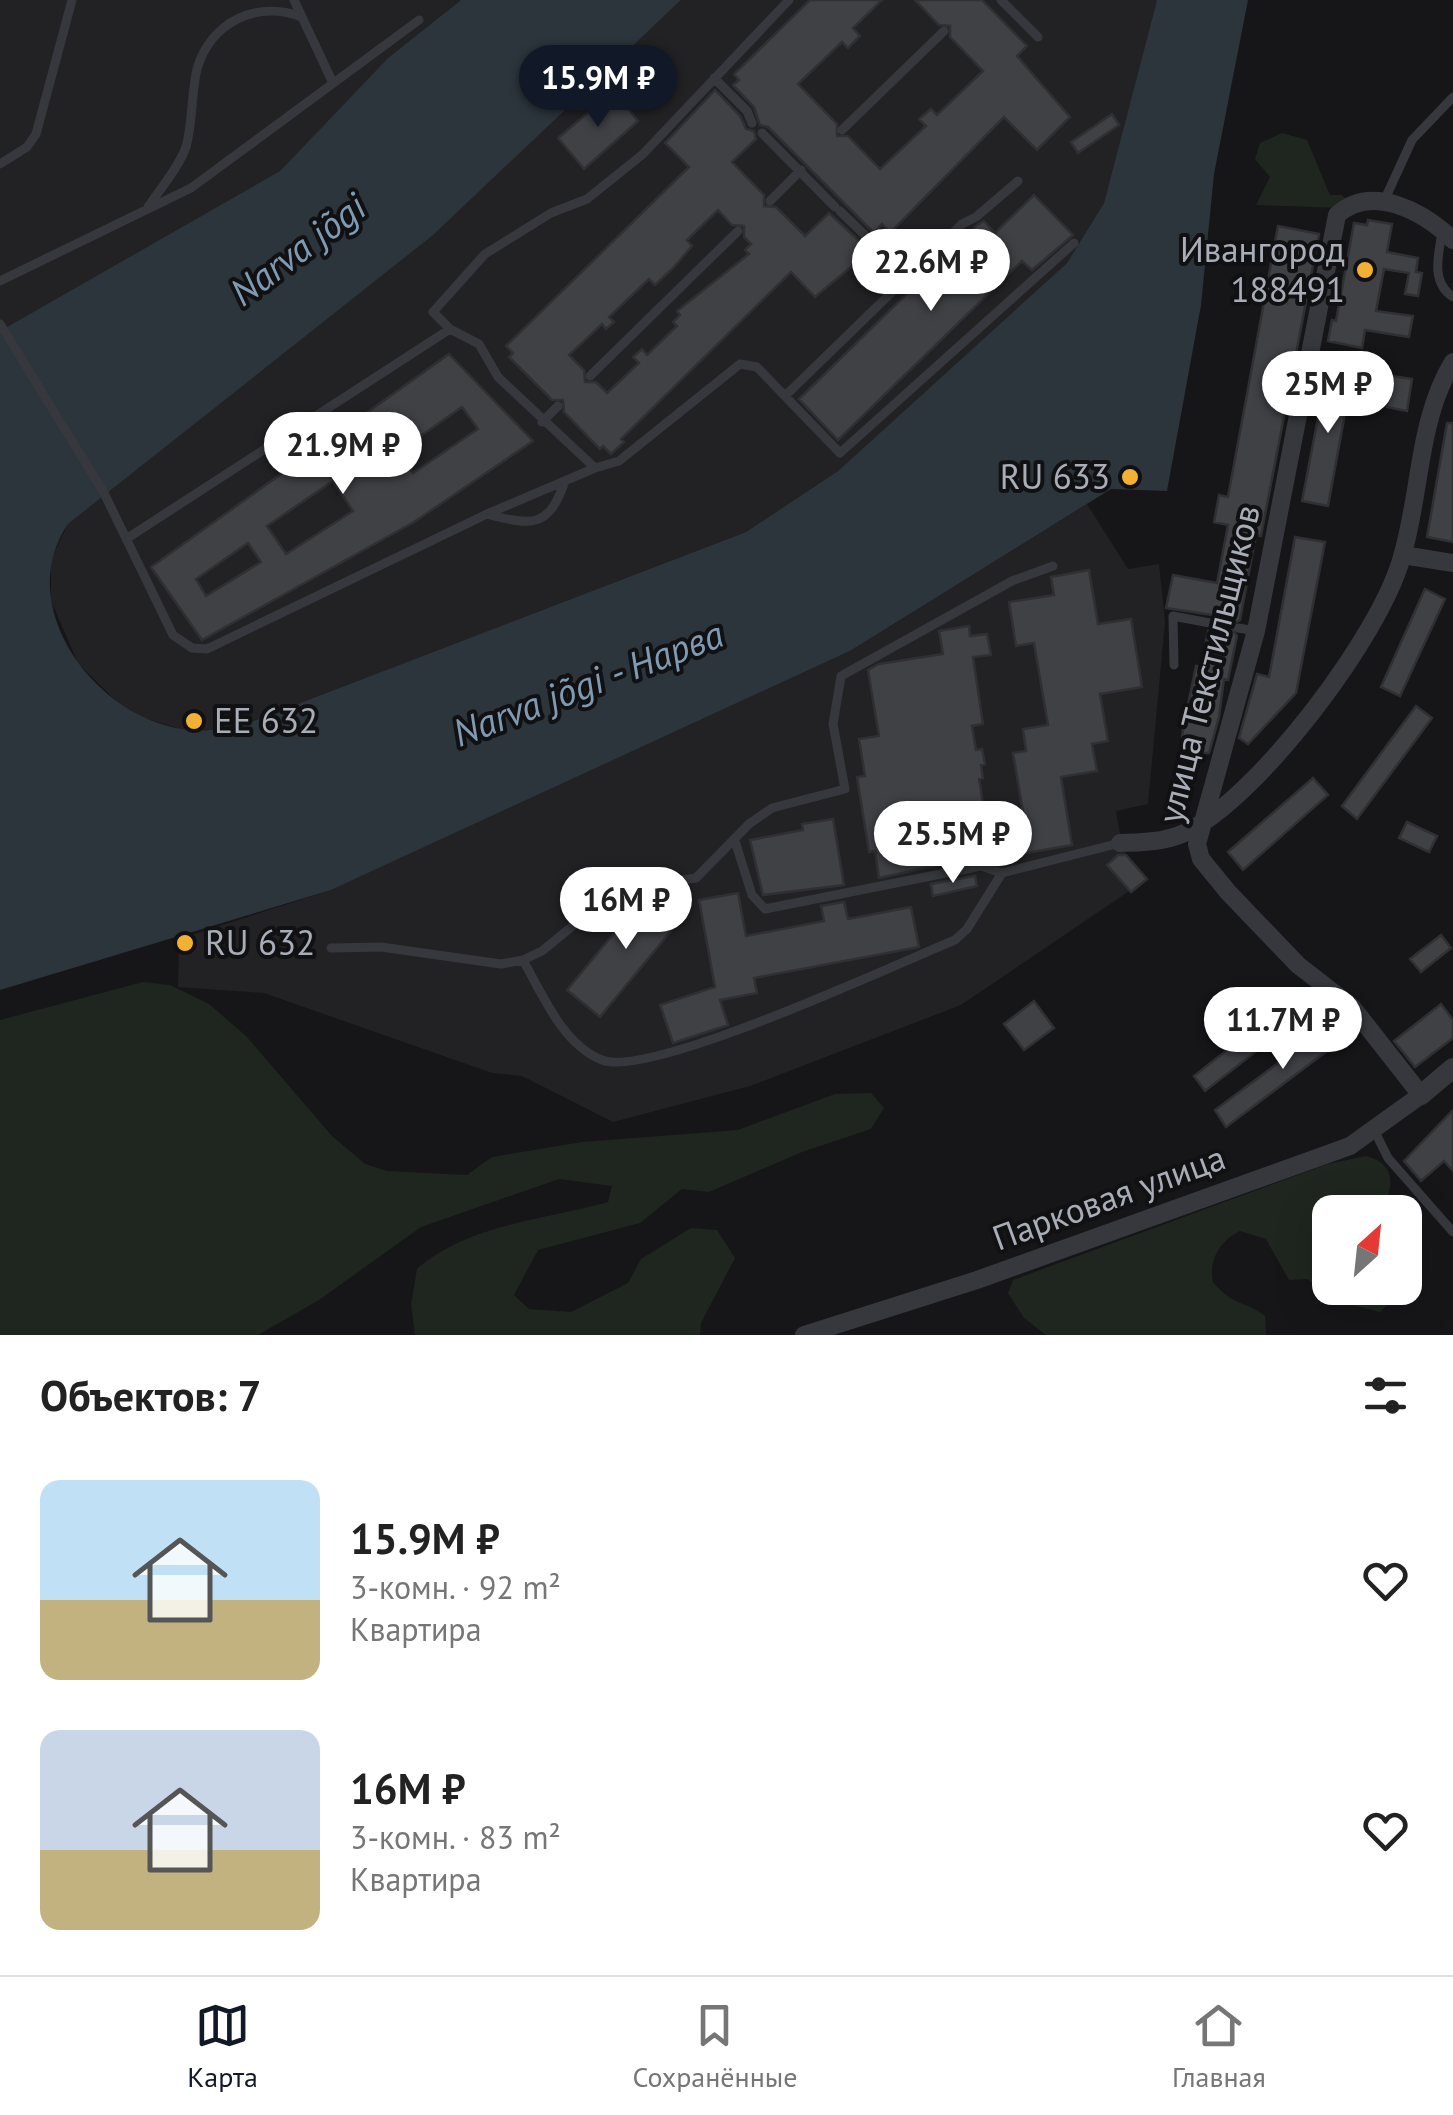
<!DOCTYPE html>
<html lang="ru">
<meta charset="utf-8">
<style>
:root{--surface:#fff;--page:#f2f2f2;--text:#222;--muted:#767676;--line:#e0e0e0;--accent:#111827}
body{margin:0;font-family:"PT Sans",sans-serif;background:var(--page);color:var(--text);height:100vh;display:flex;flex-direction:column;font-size:38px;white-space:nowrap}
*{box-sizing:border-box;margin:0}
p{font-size:32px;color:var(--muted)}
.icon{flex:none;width:55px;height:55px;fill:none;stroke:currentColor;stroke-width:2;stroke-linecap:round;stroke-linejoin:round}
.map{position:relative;height:1335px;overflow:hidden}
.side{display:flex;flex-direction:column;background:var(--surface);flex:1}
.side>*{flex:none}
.needle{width:65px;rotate:27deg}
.fabs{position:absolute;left:1312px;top:1195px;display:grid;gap:20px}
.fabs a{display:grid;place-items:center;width:110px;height:110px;border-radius:20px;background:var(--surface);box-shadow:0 10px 40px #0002;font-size:50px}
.price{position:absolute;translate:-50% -85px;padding:0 22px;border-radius:35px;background:#fff;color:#222;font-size:32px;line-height:65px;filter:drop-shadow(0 2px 5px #0008)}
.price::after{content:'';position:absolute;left:50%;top:60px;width:30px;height:22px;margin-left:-15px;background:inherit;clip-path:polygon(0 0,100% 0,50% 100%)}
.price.current{background:var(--accent);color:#fff}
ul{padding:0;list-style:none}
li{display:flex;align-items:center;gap:30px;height:250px;padding:0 40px}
li span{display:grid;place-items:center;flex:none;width:280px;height:200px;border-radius:20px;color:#555}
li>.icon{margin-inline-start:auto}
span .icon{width:120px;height:120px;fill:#fffc;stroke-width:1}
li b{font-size:42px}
h2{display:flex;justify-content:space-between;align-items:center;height:120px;padding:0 40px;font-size:42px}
.dock{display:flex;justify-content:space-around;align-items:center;height:140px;border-top:2px solid var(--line);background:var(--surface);font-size:28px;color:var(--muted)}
.dock a{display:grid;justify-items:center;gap:5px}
.dock .current{color:var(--accent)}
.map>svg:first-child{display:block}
.built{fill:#222225}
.green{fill:#1e261f}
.water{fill:#2c353c}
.building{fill:#404145;stroke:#303034;stroke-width:2.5;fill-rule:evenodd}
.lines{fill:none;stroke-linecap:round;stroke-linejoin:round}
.service{stroke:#37383d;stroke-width:9}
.minor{stroke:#37383d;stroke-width:18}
.tertiary{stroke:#37383d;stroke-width:20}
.poi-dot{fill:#f2b134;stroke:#111113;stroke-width:4}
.labels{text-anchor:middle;stroke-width:8;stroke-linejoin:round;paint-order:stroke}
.poi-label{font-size:35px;fill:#a8adb8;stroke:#111113;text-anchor:end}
.street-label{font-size:35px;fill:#a8adb8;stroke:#111113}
.water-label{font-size:38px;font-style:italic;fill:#7f9bb3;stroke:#111113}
</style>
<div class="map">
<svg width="1453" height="1335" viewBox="0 0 1453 1335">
<rect width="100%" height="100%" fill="#161618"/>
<!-- built -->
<path class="built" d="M 0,0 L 461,0 L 388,58 L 280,171 L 0,331 Z
M 681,0 L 1157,0 L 1104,203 L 1067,263 L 838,471 L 746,532 L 251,722 L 212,730 L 181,729 L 141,717 L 116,701 L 78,663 L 51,601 L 51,559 L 68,524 L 432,235 Z
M 1087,504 L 1128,569 L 1159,564 L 1165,622 L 1148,804 L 1116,811 L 1123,851 L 1147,879 L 961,1005 L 750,1086 L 613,1122 L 522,1076 L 492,1073 L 264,993 L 178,987 L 179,939 L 331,890 L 850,651 Z"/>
<!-- green -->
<path class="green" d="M 1282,133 L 1307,140 L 1330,195 L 1341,195 L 1350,202 L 1343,208 L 1256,205 L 1270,177 L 1255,159 L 1260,143 Z
M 143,982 L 170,985 L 209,1004 L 246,1036 L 332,1136 L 365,1164 L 387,1171 L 467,1175 L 492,1157 L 582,1142 L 738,1130 L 835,1094 L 871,1093 L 884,1108 L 871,1129 L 802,1152 L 709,1192 L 682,1189 L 640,1223 L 538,1250 L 514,1295 L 529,1309 L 571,1312 L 628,1283 L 641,1259 L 691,1228 L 717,1230 L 735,1258 L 701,1323 L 700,1335 L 415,1335 L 411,1304 L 417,1269 C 469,1224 543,1220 608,1202 L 612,1186 L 559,1179 L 421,1227 L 319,1300 L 258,1335 L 0,1335 L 0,1020 Z
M 1366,1156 C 1397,1164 1394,1188 1381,1212 L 1330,1212 L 1330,1288 L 1394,1288 L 1390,1302 L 1380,1312 L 1336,1301 L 1307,1279 L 1289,1280 L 1266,1239 L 1240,1231 C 1221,1240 1208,1260 1213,1282 C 1235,1308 1245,1300 1265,1316 L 1266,1335 L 1046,1335 L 1024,1318 L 1008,1293 L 1013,1280 L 1328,1164 Z"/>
<!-- water -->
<path class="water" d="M 461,0 L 681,0 L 433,235 L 68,524 C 15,602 87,705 168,726 C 196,734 224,730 251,722 L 746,532 L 838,471 L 1067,263 L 1104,203 L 1157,0 L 1248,0 L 1214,174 L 1201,305 L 1167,491 L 1111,489 L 850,651 L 331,890 L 0,990 L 0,331 L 280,171 L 388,58 Z"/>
<!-- building -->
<path class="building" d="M 810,0 L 882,0 L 853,28 L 860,36 L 848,48 L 842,42 L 798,84 L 837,124 L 837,136 L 848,136 L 880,169 L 926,126 L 919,119 L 931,109 L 937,115 L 983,71 L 950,37 L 950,26 L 939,25 L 915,0 L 982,0 L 1027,46 L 1017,56 L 1070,117 L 1037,150 L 1004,117 L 890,233 L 882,224 L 874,233 L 768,127 L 760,125 L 754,107 L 733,85 L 739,80 L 734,74 Z
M 715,90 L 740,116 L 746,129 L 754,131 L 756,139 L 732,162 L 764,195 L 764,206 L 776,207 L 805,236 L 829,213 L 870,251 L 815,297 L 791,272 L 621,439 L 624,442 L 611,454 L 603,446 L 600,449 L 564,412 L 563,400 L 552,400 L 509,357 L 513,353 L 506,346 L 689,167 L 665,143 ZM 718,210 L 732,225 L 744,226 L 744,237 L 751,244 L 745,250 L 749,254 L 677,311 L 680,315 L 673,322 L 677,326 L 647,355 L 642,349 L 633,357 L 639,363 L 607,393 L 596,382 L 585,382 L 584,370 L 569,355 L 602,324 L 606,329 L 614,322 L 609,317 L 649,279 L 655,285 L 674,267 L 692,246 L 687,240 Z
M 614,91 L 638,121 L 584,169 L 558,138 Z
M 1112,114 L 1119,125 L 1078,153 L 1071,142 Z
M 1034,195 L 1073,235 L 1032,270 L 1022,261 L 838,440 L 799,399 L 977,225 L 984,221 L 995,233 Z
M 1368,220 L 1392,224 L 1387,252 L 1418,258 L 1416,272 L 1422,273 L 1418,296 L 1405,294 L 1409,273 L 1384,269 L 1376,311 L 1413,316 L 1409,337 L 1365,330 L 1362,348 L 1328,341 L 1332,320 L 1336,321 L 1354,223 L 1367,225 Z
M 1278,226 L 1319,234 L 1261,536 L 1256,535 L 1240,620 L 1230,626 L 1237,636 L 1228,680 L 1224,679 L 1219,717 L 1209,753 L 1203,753 L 1190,748 L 1182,738 L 1183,729 L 1196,666 L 1201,667 L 1208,631 L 1215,629 L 1218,621 L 1212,615 L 1166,608 L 1173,575 L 1217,583 L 1228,525 L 1214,522 L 1219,495 L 1228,497 Z
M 449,354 L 533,441 L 414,522 L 202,640 L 151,567 ZM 462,407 L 478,429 L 413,473 L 399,451 ZM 333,481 L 353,511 L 286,554 L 267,526 ZM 248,543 L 261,562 L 206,596 L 196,579 Z
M 1328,366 L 1353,370 L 1328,506 L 1302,501 Z
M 1392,376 L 1412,379 L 1407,411 L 1387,407 Z
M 1447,423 L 1453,423 L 1453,542 L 1427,537 Z
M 1295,537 L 1325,542 L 1296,693 L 1248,744 L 1239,738 L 1257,674 L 1269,677 Z
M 1089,570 L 1098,624 L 1131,619 L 1142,687 L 1100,694 L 1108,741 L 1092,744 L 1097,771 L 1061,777 L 1072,845 L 1015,855 L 1012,839 L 1027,836 L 1013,753 L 1026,751 L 1023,729 L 1048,725 L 1034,643 L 1016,646 L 1009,602 L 1054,595 L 1051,577 Z
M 1425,589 L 1445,599 L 1400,696 L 1381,687 Z
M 969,626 L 970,636 L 987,634 L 991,655 L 973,657 L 983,724 L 972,726 L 976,750 L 982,749 L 985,764 L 981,765 L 983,778 L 979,779 L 983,803 L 958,807 L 963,841 L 976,839 L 979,856 L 879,878 L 875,851 L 869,852 L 857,777 L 865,776 L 859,739 L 879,736 L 868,670 L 879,664 L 943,654 L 939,631 ZM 928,803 L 934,843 L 912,847 L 904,807 Z
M 1416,706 L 1432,718 L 1357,819 L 1342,806 Z
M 1313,778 L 1328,795 L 1243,870 L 1228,852 Z
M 833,819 L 844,885 L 763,895 L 750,840 L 803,830 L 802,824 Z
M 1407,822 L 1437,836 L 1429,852 L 1399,838 Z
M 1118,855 L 1126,855 L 1147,879 L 1131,892 L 1107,865 Z
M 975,876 L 977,886 L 933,896 L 931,884 Z
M 658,892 L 685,914 L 600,1017 L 567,990 L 647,893 Z
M 738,893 L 746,936 L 824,921 L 821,906 L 844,902 L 848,919 L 911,907 L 919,947 L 754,978 L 757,993 L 720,1000 L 728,1025 L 673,1043 L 660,1005 L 715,987 L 699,900 Z
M 1441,935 L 1451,948 L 1421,972 L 1410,959 Z
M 1034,1001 L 1054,1028 L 1024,1050 L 1004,1024 Z
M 1287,1003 L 1299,1018 L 1205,1091 L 1194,1076 Z
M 1441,1004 L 1453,1020 L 1453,1038 L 1415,1067 L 1394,1041 Z
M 1340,1017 L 1351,1033 L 1226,1127 L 1215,1110 Z
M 1453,1110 L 1453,1171 L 1444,1161 L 1421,1181 L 1404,1161 Z"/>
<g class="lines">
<!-- service -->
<path class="service" d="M 294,0 L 332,81
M 789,0 L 643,154 L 587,199 L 551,213 L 485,254 L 433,312 L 450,329 L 479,344 L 498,377 L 595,468 L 619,461 L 740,364 L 757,367 L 840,453 L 1074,243
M 1001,0 L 1038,37
M 714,78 L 747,111 L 752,123
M 842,130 L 944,31
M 762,133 L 835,207
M 0,164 L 27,147 L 36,134 L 72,0
M 770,201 L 801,170
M 1384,201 L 1412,140 L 1453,97
M 148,207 C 160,189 179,167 186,147 C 193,122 191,94 197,69 C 211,21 258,0 302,17
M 840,211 L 907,276
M 1442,233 C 1438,256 1431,283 1453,297
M 0,281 L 191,188 L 419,20
M 0,324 L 104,493 L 173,635 L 192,648 L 207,649 L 487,514 L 595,468
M 590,376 L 738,231
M 785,396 L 962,224 L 976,217 L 1018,181
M 542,422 L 558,406
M 490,515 C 534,526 549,527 565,481
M 126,539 L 450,329
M 1238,628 L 1256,631
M 1174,665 L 1173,616 L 1210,623
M 735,841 L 752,895 L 765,909 L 981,866 L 1002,873
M 331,948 L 381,947 L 501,964 L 523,960 L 542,951 L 607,898 L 628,888 L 696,878 L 749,824 L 772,808 L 845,789 L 833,724 L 841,676 L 1012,581 L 1053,566
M 523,960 C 542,994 563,1045 602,1060 C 650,1079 896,964 955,940 L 967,929 L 1002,873 L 1120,843
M 1375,1132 L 1388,1158 L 1453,1232"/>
<!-- minor -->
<path class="minor" d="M 1403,555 L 1453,563
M 1120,843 C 1147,842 1171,842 1194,828 C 1264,788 1378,638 1401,560 C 1421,496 1417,421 1453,362
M 804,1335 L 977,1280 L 1350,1146 L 1421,1095 L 1352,1007 L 1298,965 L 1228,892 L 1201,859 L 1197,844 L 1256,631 L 1337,215 C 1372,183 1424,212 1453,240"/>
<!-- tertiary -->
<path class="tertiary" d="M 1421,1095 L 1453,1068"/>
</g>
<!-- markers -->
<g class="poi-dot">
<circle cx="1365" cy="270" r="10"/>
<circle cx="1130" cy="477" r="10"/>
<circle cx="194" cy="721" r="10"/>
<circle cx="185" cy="943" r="10"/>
</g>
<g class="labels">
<!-- poi labels -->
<g class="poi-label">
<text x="1345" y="262">Ивангород<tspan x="1345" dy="40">188491</tspan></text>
<text x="1110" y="489">RU 633</text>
<text x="214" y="733" text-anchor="start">EE 632</text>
<text x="205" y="955" text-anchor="start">RU 632</text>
</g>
<!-- street labels -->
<g class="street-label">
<text transform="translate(1209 664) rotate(-76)" y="12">улица Текстильщиков</text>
<text transform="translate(1109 1198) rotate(-20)" y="12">Парковая улица</text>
</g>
<!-- water labels -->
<g class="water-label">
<text transform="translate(298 250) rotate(-37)" y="13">Narva jõgi</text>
<text transform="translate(588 684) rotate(-21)" y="13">Narva jõgi - Нарва</text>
</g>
</g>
</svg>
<div class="fabs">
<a><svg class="needle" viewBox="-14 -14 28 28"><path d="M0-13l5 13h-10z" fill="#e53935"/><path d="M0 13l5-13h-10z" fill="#767676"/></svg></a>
</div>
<b class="price current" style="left:598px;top:130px">15.9M ₽</b>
<b class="price" style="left:931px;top:314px">22.6M ₽</b>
<b class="price" style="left:1328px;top:436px">25M ₽</b>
<b class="price" style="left:343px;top:497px">21.9M ₽</b>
<b class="price" style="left:953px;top:886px">25.5M ₽</b>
<b class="price" style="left:626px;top:952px">16M ₽</b>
<b class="price" style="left:1283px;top:1072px">11.7M ₽</b>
</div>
<section class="side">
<h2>Объектов: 7<svg class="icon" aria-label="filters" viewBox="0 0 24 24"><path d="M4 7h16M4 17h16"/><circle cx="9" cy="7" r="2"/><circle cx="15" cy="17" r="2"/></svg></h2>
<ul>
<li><span style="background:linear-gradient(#bfe0f5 60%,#c2b280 0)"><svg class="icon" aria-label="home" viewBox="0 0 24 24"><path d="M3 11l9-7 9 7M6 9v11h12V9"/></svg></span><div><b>15.9M ₽</b><p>3-комн. · 92 m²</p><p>Квартира</p></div><svg class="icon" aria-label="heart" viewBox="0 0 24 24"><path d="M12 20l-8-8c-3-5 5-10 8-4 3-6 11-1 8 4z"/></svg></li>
<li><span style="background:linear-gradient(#c9d6e8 60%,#c2b280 0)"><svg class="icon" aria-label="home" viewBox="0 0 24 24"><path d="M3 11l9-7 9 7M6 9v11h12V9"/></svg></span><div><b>16M ₽</b><p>3-комн. · 83 m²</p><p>Квартира</p></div><svg class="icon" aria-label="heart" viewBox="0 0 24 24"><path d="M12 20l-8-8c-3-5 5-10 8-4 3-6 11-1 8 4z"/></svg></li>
</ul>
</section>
<nav class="dock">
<a class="current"><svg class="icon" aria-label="map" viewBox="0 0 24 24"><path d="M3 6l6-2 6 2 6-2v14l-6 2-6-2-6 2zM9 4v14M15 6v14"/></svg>Карта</a>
<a><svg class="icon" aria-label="saved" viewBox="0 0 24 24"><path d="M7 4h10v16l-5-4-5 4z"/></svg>Сохранённые</a>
<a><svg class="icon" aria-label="home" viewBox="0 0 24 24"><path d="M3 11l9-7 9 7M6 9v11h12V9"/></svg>Главная</a>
</nav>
